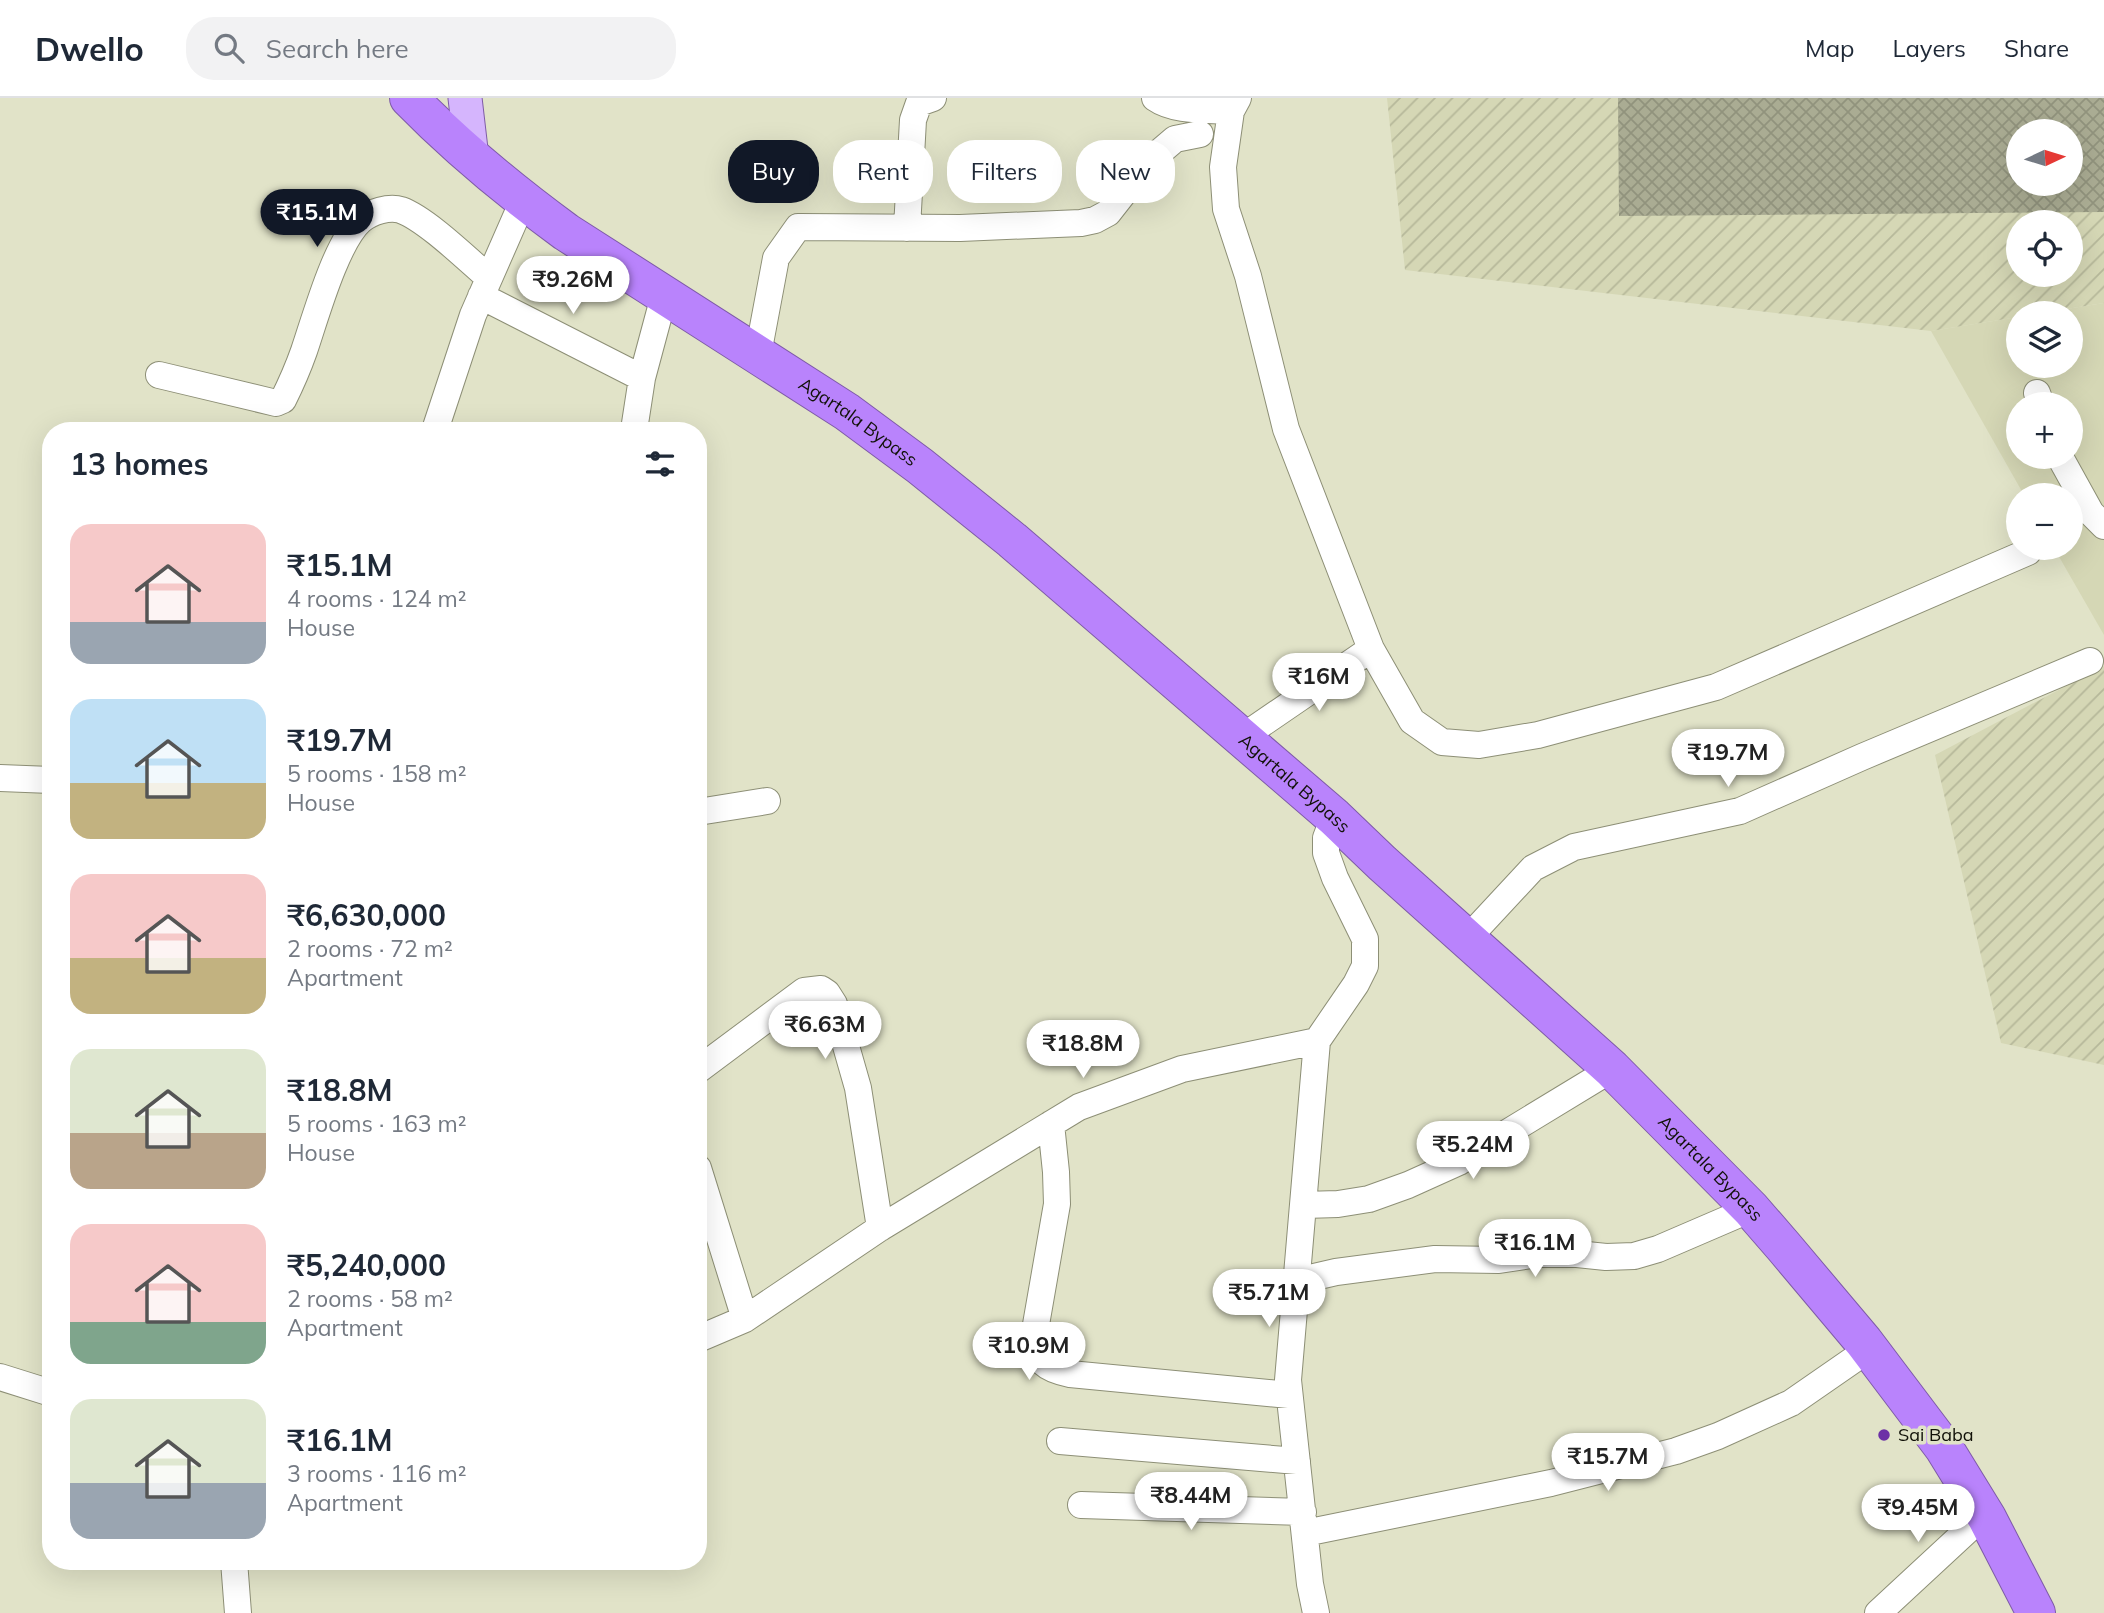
<!DOCTYPE html>
<meta charset="utf-8">
<style>
:root{--surface:#fff;--page:#f2f2f3;--text:#1f2937;--muted:#747a83;--line:#e0e1e3;--accent:#111827}
body{margin:0;font-family:Mulish,sans-serif;background:var(--page);color:var(--text);height:100vh;display:flex;flex-direction:column;font-size:26px;white-space:nowrap}
*{box-sizing:border-box;margin:0}
p{font-size:23px;color:var(--muted)}
.icon{flex:none;width:38px;height:38px;fill:none;stroke:currentColor;stroke-width:2;stroke-linecap:round;stroke-linejoin:round}
.map{position:relative;flex:1;overflow:hidden}
.sheet{position:absolute;left:42px;top:324px;width:665px;height:1148px;display:flex;flex-direction:column;background:var(--surface);border-radius:28px;box-shadow:0 7px 28px #0002}
.sheet>*{flex:none}
.hud{position:absolute;left:728px;top:42px;width:665px;height:63px;display:flex;gap:14px}
.needle{width:46px;rotate:86deg}
.tools{position:absolute;left:2006px;top:21px;display:grid;gap:14px}
.tools a{display:grid;place-items:center;width:77px;height:77px;border-radius:50%;background:var(--surface);box-shadow:0 7px 28px #0002;font-size:35px}
.price{position:absolute;translate:-50% -60px;padding:0 16px;border-radius:24px;background:#fff;color:#222;font-size:23px;line-height:46px;filter:drop-shadow(0 2px 4px #0008)}
.price::after{content:'';position:absolute;left:50%;top:42px;width:21px;height:16px;margin-left:-10px;background:inherit;clip-path:polygon(0 0,100% 0,50% 100%)}
.price.selected{background:var(--accent);color:#fff}
ul{padding:0;list-style:none}
li{display:flex;align-items:center;gap:21px;height:175px;padding:0 28px}
li span{display:grid;place-items:center;flex:none;width:196px;height:140px;border-radius:21px;color:#555}
li>.icon{margin-inline-start:auto}
span .icon{width:84px;height:84px;fill:#fffc;stroke-width:1}
li b{font-size:30px}
h2{display:flex;justify-content:space-between;align-items:center;height:84px;padding:0 28px;font-size:30px}
.chip{padding:0 24px;border-radius:28px;background:var(--surface);box-shadow:0 7px 28px #0002;font-size:24px;line-height:63px}
.chip.selected{background:var(--accent);color:#fff}
header{display:flex;align-items:center;gap:42px;box-sizing:border-box;height:98px;padding:0 35px;background:var(--surface);border-bottom:2px solid var(--line)}
header strong{font-size:33px}
nav{display:flex;gap:38px;margin-inline-start:auto;font-size:24px}
.search{width:490px;height:63px;background:var(--page);display:flex;align-items:center;gap:18px;box-sizing:border-box;padding:0 24px;border-radius:28px;color:var(--muted);font-size:26px}
.map>svg:first-child{display:block}
.built{fill:#d5d7b5;fill-rule:evenodd}
.industrial{fill:url(#industrial-furrows);fill-rule:evenodd}
.building{fill:url(#building-cross-hatch);fill-rule:evenodd}
.lines{fill:none;stroke-linecap:round;stroke-linejoin:round}
.minor-casing{stroke:#8d8f76;stroke-width:28}
.major-casing{stroke:#7e5ba7;stroke-width:35}
.highway-casing{stroke:#7e5ba7;stroke-width:40}
.minor{stroke:#fff;stroke-width:26}
.major{stroke:#d5b5fd;stroke-width:33}
.highway{stroke:#b983fc;stroke-width:38}
.poi-dot{fill:#6c30a6;stroke:#e1e3c8;stroke-width:2.5}
.labels{text-anchor:middle;stroke-width:7;stroke-linejoin:round;paint-order:stroke}
.street-label{font-size:18px;fill:#111108;stroke:#e1e3c8}
.poi-label{font-size:18px;fill:#111108;stroke:#e1e3c8;text-anchor:start}
</style>
<header>
<strong>Dwello</strong>
<div class="search"><svg class="icon" aria-label="search" viewBox="0 0 24 24"><circle cx="10" cy="10" r="6"/><path d="M15 15l6 6"/></svg>Search here</div>
<nav><a>Map</a><a>Layers</a><a>Share</a></nav>
</header>
<div class="map">
<svg width="2104" height="1515" viewBox="0 0 2104 1515">
<defs>
<pattern id="industrial-furrows" width="10" height="10" patternUnits="userSpaceOnUse" patternTransform="scale(1.75)"><rect width="10" height="10" fill="#d5d7b5"/><path d="M-1 1l2-2M0 10L10 0M9 11l2-2" fill="none" stroke="#b6b89a"/></pattern>
<pattern id="building-cross-hatch" width="8" height="8" patternUnits="userSpaceOnUse" patternTransform="scale(1.75)"><rect width="8" height="8" fill="#aaac93"/><path d="M0 0l8 8M0 8l8-8" fill="none" stroke="#91937d"/></pattern>
</defs>
<rect width="100%" height="100%" fill="#e1e3c8"/>
<!-- built -->
<path class="built" d="M 2104,205 L 2104,537 L 2054,450 L 2070,450 L 2070,397 L 2024,397 L 1931,233 L 2018,219 L 2018,268 L 2070,268 L 2070,215 L 2041,215 ZM 2018,306 L 2070,306 L 2070,359 L 2018,359 Z"/>
<!-- industrial -->
<path class="industrial" d="M 1387,0 L 2104,0 L 2104,205 L 2041,215 L 2018,215 L 2018,219 L 1931,233 L 1405,172 ZM 2018,33 L 2070,33 L 2070,86 L 2018,86 ZM 2018,124 L 2070,124 L 2070,177 L 2018,177 Z
M 2104,568 L 2104,967 L 2001,945 L 1935,657 Z"/>
<!-- building -->
<path class="building" d="M 1618,0 L 2104,0 L 2104,114 L 1619,118 ZM 2018,33 L 2070,33 L 2070,86 L 2018,86 Z"/>
<g class="lines">
<defs>
<path id="minor" d="M 1155,0 C 1175,14 1208,11 1231,13
M 1238,0 L 1231,13 L 1223,69 L 1226,111 L 1248,178 L 1286,331 L 1371,551 L 1412,623 L 1442,644 L 1479,647 L 1538,637 L 1716,589 L 2028,454
M 907,130 L 913,22 L 919,5 L 933,0
M 481,198 L 642,280
M 758,256 L 776,160 L 798,129 L 960,130 L 1081,125 L 1095,122 L 1108,115 L 1148,64 L 1175,41 L 1200,36
M 159,277 L 276,305 L 283,302 C 291,286 298,270 304,253 C 315,221 336,144 361,122 C 371,114 389,108 401,112 C 426,121 467,161 489,180
M 2037,295 L 2041,306
M 435,332 L 473,217 L 523,103
M 634,332 L 642,280 L 664,198
M 2060,359 L 2091,415 L 2104,428
M 1241,640 L 1371,551
M 0,680 L 51,682
M 698,714 L 767,703
M 1467,841 L 1533,770 L 1574,749 L 1740,713 L 1862,659 L 2090,563
M 698,972 L 804,893 L 821,891 L 827,895 L 834,906 L 858,990 L 880,1130
M 1051,1026 L 1056,1074 L 1057,1106 L 1034,1238 C 1035,1264 1046,1271 1070,1276 L 1289,1297
M 698,1070 L 745,1221
M 1304,1107 L 1338,1106 L 1369,1101 L 1408,1087 L 1459,1064 L 1612,971
M 1297,1183 L 1336,1174 L 1435,1161 L 1499,1162 L 1538,1156 L 1577,1156 L 1606,1159 L 1634,1158 L 1658,1151 L 1751,1111
M 698,1241 L 745,1221 L 880,1130 L 1079,1009 L 1182,971 L 1317,943 L 1356,886 L 1365,868 L 1365,841 L 1335,780 L 1326,755 L 1326,740 L 1334,719
M 0,1279 L 51,1295
M 1060,1343 L 1297,1363
M 1081,1407 L 1303,1414
M 1305,1435 L 1551,1385 L 1676,1353 L 1718,1338 L 1791,1305 L 1869,1251
M 234,1463 L 238,1515
M 1316,1515 L 1310,1486 L 1288,1282 L 1317,943
M 1878,1515 L 1972,1428 L 1987,1420"/>
<path id="major" d="M 465,0 L 472,60"/>
<g id="highway">
<path id="s1" d="M 409,0 C 457,49 510,93 566,134 L 847,314 L 920,368 L 1012,442 L 1334,719 L 1382,765 L 1612,971 L 1751,1111 L 1784,1149 L 1864,1244 L 1944,1350 L 1987,1420 L 2036,1515"/>
</g>
</defs>
<!-- minor casing -->
<use href="#minor" class="minor-casing"/>
<!-- major casing -->
<use href="#major" class="major-casing"/>
<!-- highway casing -->
<use href="#highway" class="highway-casing"/>
<!-- minor -->
<use href="#minor" class="minor"/>
<!-- major -->
<use href="#major" class="major"/>
<!-- highway -->
<use href="#highway" class="highway"/>
</g>
<!-- markers -->
<circle class="poi-dot" cx="1884" cy="1337" r="7"/>
<g class="labels">
<!-- street labels -->
<g class="street-label">
<text dy="6" stroke="none"><textPath href="#s1" startOffset="555">Agartala Bypass</textPath></text>
<text dy="6" stroke="none"><textPath href="#s1" startOffset="1122">Agartala Bypass</textPath></text>
<text dy="6" stroke="none"><textPath href="#s1" startOffset="1689">Agartala Bypass</textPath></text>
</g>
<!-- poi labels -->
<g class="poi-label">
<text x="1898" y="1343">Sai Baba</text>
</g>
</g>
</svg>
<div class="tools">
<a><svg class="needle" viewBox="-14 -14 28 28"><path d="M0-13l5 13h-10z" fill="#e53935"/><path d="M0 13l5-13h-10z" fill="#747a83"/></svg></a>
<a><svg class="icon" aria-label="locate" viewBox="0 0 24 24"><circle cx="12" cy="12" r="6"/><path d="M12 2v4M12 18v4M2 12h4M18 12h4"/></svg></a>
<a><svg class="icon" aria-label="layers" viewBox="0 0 24 24"><path d="M12 4l9 5-9 5-9-5zM3 14l9 5 9-5"/></svg></a>
<a>+</a>
<a>−</a>
</div>
<b class="price selected" style="left:317px;top:151px">₹15.1M</b>
<b class="price" style="left:573px;top:218px">₹9.26M</b>
<b class="price" style="left:1319px;top:615px">₹16M</b>
<b class="price" style="left:1728px;top:691px">₹19.7M</b>
<b class="price" style="left:825px;top:963px">₹6.63M</b>
<b class="price" style="left:1083px;top:982px">₹18.8M</b>
<b class="price" style="left:1473px;top:1083px">₹5.24M</b>
<b class="price" style="left:1535px;top:1181px">₹16.1M</b>
<b class="price" style="left:1269px;top:1231px">₹5.71M</b>
<b class="price" style="left:1029px;top:1284px">₹10.9M</b>
<b class="price" style="left:1608px;top:1395px">₹15.7M</b>
<b class="price" style="left:1191px;top:1434px">₹8.44M</b>
<b class="price" style="left:1918px;top:1446px">₹9.45M</b>
<div class="hud">
<a class="chip selected">Buy</a>
<a class="chip">Rent</a>
<a class="chip">Filters</a>
<a class="chip">New</a>
</div>
<section class="sheet">
<h2>13 homes<svg class="icon" aria-label="filters" viewBox="0 0 24 24"><path d="M4 7h16M4 17h16"/><circle cx="9" cy="7" r="2"/><circle cx="15" cy="17" r="2"/></svg></h2>
<ul>
<li><span style="background:linear-gradient(#f6c9c9 70%,#9aa5b1 0)"><svg class="icon" aria-label="home" viewBox="0 0 24 24"><path d="M3 11l9-7 9 7M6 9v11h12V9"/></svg></span><div><b>₹15.1M</b><p>4 rooms · 124 m²</p><p>House</p></div></li>
<li><span style="background:linear-gradient(#bfe0f5 60%,#c2b280 0)"><svg class="icon" aria-label="home" viewBox="0 0 24 24"><path d="M3 11l9-7 9 7M6 9v11h12V9"/></svg></span><div><b>₹19.7M</b><p>5 rooms · 158 m²</p><p>House</p></div></li>
<li><span style="background:linear-gradient(#f6c9c9 60%,#c2b280 0)"><svg class="icon" aria-label="home" viewBox="0 0 24 24"><path d="M3 11l9-7 9 7M6 9v11h12V9"/></svg></span><div><b>₹6,630,000</b><p>2 rooms · 72 m²</p><p>Apartment</p></div></li>
<li><span style="background:linear-gradient(#dfe7d0 60%,#b9a48a 0)"><svg class="icon" aria-label="home" viewBox="0 0 24 24"><path d="M3 11l9-7 9 7M6 9v11h12V9"/></svg></span><div><b>₹18.8M</b><p>5 rooms · 163 m²</p><p>House</p></div></li>
<li><span style="background:linear-gradient(#f6c9c9 70%,#7fa58c 0)"><svg class="icon" aria-label="home" viewBox="0 0 24 24"><path d="M3 11l9-7 9 7M6 9v11h12V9"/></svg></span><div><b>₹5,240,000</b><p>2 rooms · 58 m²</p><p>Apartment</p></div></li>
<li><span style="background:linear-gradient(#dfe7d0 60%,#9aa5b1 0)"><svg class="icon" aria-label="home" viewBox="0 0 24 24"><path d="M3 11l9-7 9 7M6 9v11h12V9"/></svg></span><div><b>₹16.1M</b><p>3 rooms · 116 m²</p><p>Apartment</p></div></li>
</ul>
</section>
</div>
